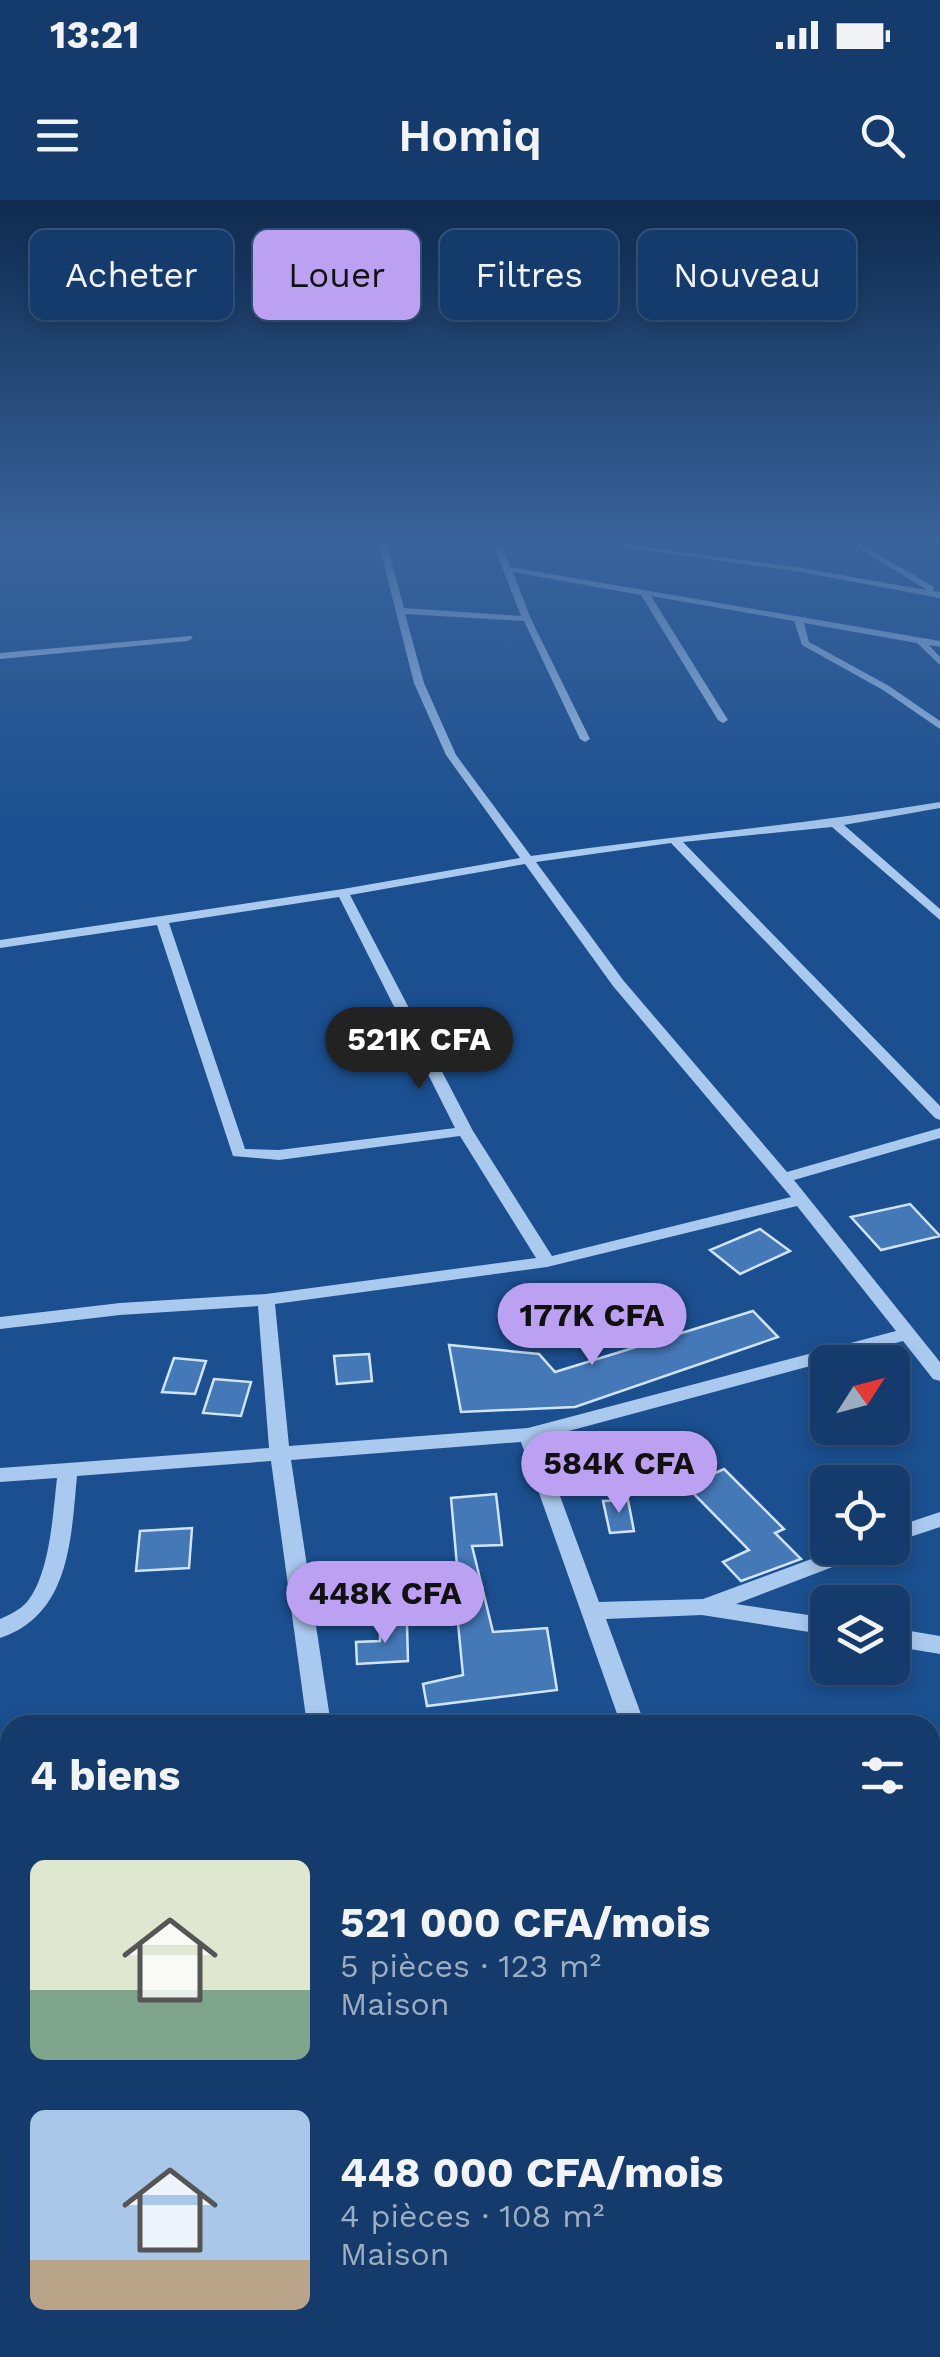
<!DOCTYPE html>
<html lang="fr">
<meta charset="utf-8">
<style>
:root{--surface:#143b6b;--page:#214673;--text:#f1f3f6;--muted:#9dadc1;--line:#33557e;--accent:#bca0f2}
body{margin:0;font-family:"Work Sans",sans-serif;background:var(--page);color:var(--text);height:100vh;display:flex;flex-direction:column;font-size:38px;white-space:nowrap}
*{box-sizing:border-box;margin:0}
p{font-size:32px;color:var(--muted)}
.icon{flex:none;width:55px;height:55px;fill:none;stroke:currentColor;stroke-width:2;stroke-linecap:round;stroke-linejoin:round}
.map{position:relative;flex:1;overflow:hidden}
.panel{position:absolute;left:0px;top:1515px;width:940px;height:642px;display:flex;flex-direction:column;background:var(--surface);border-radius:30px 30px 0 0;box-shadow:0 5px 15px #0003,0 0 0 2px var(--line)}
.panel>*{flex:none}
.hud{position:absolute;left:30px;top:30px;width:880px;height:90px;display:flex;gap:20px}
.needle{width:65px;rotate:54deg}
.fabs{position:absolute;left:810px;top:1145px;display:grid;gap:20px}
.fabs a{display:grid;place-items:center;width:100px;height:100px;border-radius:15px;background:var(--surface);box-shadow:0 5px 15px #0003,0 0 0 2px var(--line);font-size:50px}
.price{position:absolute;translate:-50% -85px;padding:0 22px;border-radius:35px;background:var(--accent);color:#111;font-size:32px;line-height:65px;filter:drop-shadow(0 2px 5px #0008)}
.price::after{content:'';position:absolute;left:50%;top:60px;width:30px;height:22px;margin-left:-15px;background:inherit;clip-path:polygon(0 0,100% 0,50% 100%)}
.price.current{background:#222;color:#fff}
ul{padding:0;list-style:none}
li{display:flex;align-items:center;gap:30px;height:250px;padding:0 30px}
li span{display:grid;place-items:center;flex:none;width:280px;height:200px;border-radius:15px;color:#555}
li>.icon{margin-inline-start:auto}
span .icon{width:120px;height:120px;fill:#fffc;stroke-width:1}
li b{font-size:42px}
h2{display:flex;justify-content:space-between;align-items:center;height:120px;padding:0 30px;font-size:42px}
.chip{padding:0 35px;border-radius:15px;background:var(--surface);box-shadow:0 5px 15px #0003,0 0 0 2px var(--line);font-size:35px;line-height:90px}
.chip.current{background:var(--accent);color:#111}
.status{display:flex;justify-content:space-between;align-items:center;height:70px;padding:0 50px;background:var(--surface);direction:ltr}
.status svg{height:28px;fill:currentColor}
header{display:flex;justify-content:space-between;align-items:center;height:130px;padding:0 30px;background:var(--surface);font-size:45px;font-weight:600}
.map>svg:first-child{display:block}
.building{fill:#4478b7;stroke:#cfe3fa;stroke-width:2.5}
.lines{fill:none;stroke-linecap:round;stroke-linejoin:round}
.minor{fill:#a9c9ee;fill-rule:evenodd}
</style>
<div class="status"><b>13:21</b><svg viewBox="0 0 49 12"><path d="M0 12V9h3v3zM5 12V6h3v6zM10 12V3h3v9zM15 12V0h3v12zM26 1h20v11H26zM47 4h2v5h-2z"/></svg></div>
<header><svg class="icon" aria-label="menu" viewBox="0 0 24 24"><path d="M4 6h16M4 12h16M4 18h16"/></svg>Homiq<svg class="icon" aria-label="search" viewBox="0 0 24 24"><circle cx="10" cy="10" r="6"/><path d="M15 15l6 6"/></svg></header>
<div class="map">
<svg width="940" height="2157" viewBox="0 0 940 2157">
<rect width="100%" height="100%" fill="#1b4f8f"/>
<!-- building -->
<path class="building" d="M 910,1004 L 940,1036 L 881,1050 L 851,1017 Z
M 760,1029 L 790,1051 L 740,1074 L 710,1050 Z
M 753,1111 L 778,1137 L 575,1207 L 461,1212 L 449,1145 L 539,1154 L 555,1172 Z
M 369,1154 L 372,1181 L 337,1184 L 334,1156 Z
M 174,1158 L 206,1161 L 195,1194 L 162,1192 Z
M 214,1179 L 251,1182 L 241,1216 L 203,1213 Z
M 724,1269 L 784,1329 L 775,1333 L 801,1359 L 741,1381 L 723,1362 L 749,1350 L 686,1286 Z
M 496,1294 L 502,1345 L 472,1346 L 493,1432 L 547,1428 L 557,1490 L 427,1506 L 423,1484 L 463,1475 L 457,1413 L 410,1419 L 404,1383 L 458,1377 L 451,1298 Z
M 628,1300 L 634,1331 L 610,1333 L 603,1301 Z
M 192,1328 L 189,1368 L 136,1371 L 140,1331 Z
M 407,1424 L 408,1461 L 357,1464 L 356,1442 L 380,1441 L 380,1425 Z"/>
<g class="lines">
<!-- minor -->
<path class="minor" d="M 378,341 L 386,341 L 404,408 L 521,416 L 492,341 L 500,341 L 510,367 L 940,441 L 940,447 L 929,445 L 940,457 L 940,465 L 917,443 L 804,423 L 809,442 L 889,486 L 940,521 L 940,529 L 883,490 L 802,445 L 794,421 L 651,396 L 728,520 L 723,523 L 718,520 L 641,395 L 513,372 L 531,419 L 590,539 L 585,542 L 580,539 L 524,421 L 405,414 L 424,483 L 456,555 L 531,656 C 667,636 804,625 940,602 L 940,608 L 844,625 L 940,709 L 940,720 L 832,627 L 683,642 L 940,906 L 940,920 L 935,918 L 671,643 L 536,662 L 623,780 L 787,972 L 940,928 L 940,938 L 794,980 L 940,1162 L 940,1181 L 933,1179 L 903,1141 L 539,1239 L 599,1402 L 703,1399 L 841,1348 L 873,1348 L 869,1353 L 736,1404 L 828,1418 L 828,1435 L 702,1415 L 606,1419 L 645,1525 L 621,1525 L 521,1242 L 291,1260 L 331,1525 L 307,1525 L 271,1261 L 77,1276 C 71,1339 70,1415 0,1438 L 0,1419 C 9,1415 20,1410 27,1402 C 50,1374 53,1313 57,1278 L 0,1282 L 0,1268 L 269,1248 L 258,1106 L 120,1115 L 0,1129 L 0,1117 L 120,1103 L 266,1094 L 536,1058 L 460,936 L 279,960 L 233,956 L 157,725 L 0,748 L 0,740 L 343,689 L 520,658 L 446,555 L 414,483 ZM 525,664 L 613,786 L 791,997 L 552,1056 L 473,931 L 350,695 ZM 339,697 L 455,928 L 279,950 L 245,949 L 169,723 ZM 797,1006 L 896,1131 L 528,1228 L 289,1246 L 275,1104 L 547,1067 Z
M 577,341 L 598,341 L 795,367 L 927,390 L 847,341 L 856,341 L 934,387 L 933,391 L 940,392 L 940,398 L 795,371 Z
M 191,436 L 193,438 L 188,441 L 0,459 L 0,453 Z
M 940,1312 L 940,1327 L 892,1343 L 892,1328 Z
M 892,1428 L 940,1436 L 940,1454 L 892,1446 Z
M 930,1707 L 940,1708 L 940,1732 L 930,1731 Z
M 0,1904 L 10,1905 L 10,1933 L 0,1932 Z
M 930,2095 L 940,2096 L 940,2126 L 930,2125 Z
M 627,2148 L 659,2148 L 658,2157 L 626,2157 Z"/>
</g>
<!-- sky -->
<linearGradient id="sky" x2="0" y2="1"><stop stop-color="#0f2b4f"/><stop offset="0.53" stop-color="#39639b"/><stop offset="1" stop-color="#39639b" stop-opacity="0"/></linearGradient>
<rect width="940" height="643" fill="url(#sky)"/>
</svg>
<div class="fabs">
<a><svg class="needle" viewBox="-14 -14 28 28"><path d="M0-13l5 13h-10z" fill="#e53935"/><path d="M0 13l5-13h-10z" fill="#9dadc1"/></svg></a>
<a><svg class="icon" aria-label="locate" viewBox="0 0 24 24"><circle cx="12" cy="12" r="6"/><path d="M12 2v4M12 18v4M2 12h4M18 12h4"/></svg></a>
<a><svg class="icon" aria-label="layers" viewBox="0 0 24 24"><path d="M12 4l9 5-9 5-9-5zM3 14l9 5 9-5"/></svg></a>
</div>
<b class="price current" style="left:419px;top:892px">521K CFA</b>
<b class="price" style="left:592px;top:1168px">177K CFA</b>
<b class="price" style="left:619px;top:1316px">584K CFA</b>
<b class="price" style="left:385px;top:1446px">448K CFA</b>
<div class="hud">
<a class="chip">Acheter</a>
<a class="chip current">Louer</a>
<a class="chip">Filtres</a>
<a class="chip">Nouveau</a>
</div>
<section class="panel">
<h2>4 biens<svg class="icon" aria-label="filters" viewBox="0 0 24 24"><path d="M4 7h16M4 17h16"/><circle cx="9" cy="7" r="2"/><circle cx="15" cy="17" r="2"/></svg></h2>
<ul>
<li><span style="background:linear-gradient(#dfe7d0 65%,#7fa58c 0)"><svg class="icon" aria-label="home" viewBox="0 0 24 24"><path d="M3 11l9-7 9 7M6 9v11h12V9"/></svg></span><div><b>521 000 CFA/mois</b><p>5 pièces · 123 m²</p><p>Maison</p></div></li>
<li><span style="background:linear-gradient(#a9c7e8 75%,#b9a48a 0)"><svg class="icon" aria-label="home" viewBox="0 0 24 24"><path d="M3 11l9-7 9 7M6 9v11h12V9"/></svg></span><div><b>448 000 CFA/mois</b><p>4 pièces · 108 m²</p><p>Maison</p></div></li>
</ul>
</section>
</div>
